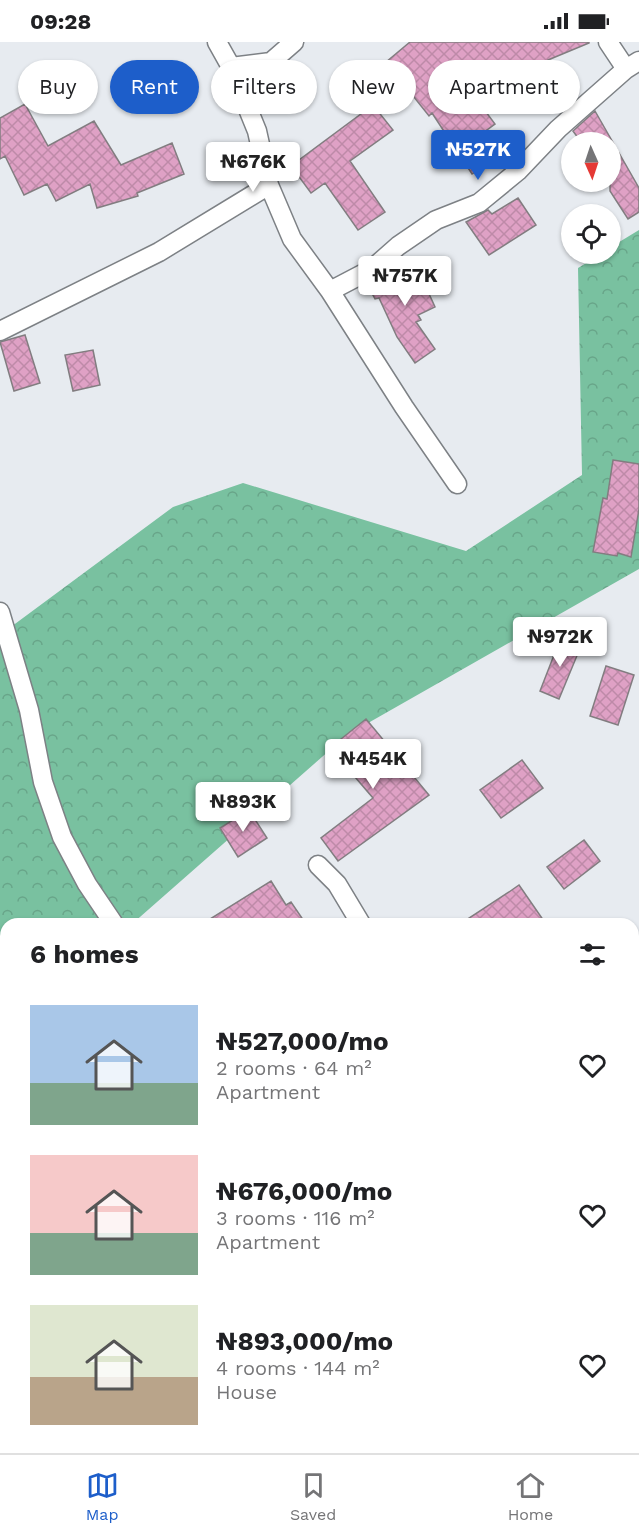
<!DOCTYPE html>
<meta charset="utf-8">
<style>
:root{--surface:#fff;--page:#f2f2f2;--text:#202124;--muted:#757577;--line:#e0e0e0;--accent:#1d5eca}
body{margin:0;font-family:"Work Sans",sans-serif;background:var(--page);color:var(--text);height:100vh;display:flex;flex-direction:column;font-size:22px;white-space:nowrap}
*{box-sizing:border-box;margin:0}
p{font-size:20px;color:var(--muted)}
.icon{flex:none;width:33px;height:33px;fill:none;stroke:currentColor;stroke-width:2;stroke-linecap:round;stroke-linejoin:round}
.map{position:relative;flex:1;overflow:hidden}
.sheet{position:absolute;left:0px;top:876px;width:639px;height:536px;display:flex;flex-direction:column;background:var(--surface);border-radius:18px 18px 0 0;box-shadow:0 2px 4px #0004}
.sheet>*{flex:none}
.banner{position:absolute;left:18px;top:18px;width:603px;height:54px;display:flex;gap:12px}
.needle{width:39px;rotate:177deg}
.controls{position:absolute;left:561px;top:90px;display:grid;gap:12px}
.controls a{display:grid;place-items:center;width:60px;height:60px;border-radius:50%;background:var(--surface);box-shadow:0 2px 4px #0004;font-size:30px}
.price{position:absolute;translate:-50% -51px;padding:0 14px;border-radius:6px;background:#fff;color:#222;font-size:20px;line-height:39px;filter:drop-shadow(0 2px 3px #0008)}
.price::after{content:'';position:absolute;left:50%;top:36px;width:18px;height:14px;margin-left:-9px;background:inherit;clip-path:polygon(0 0,100% 0,50% 100%)}
.price.active{background:var(--accent);color:#fff}
ul{padding:0;list-style:none}
li{display:flex;align-items:center;gap:18px;height:150px;padding:0 30px}
li span{display:grid;place-items:center;flex:none;width:168px;height:120px;border-radius:0px;color:#555}
li>.icon{margin-inline-start:auto}
span .icon{width:72px;height:72px;fill:#fffc;stroke-width:1}
li b{font-size:26px}
h2{display:flex;justify-content:space-between;align-items:center;height:72px;padding:0 30px;font-size:26px}
.tag{padding:0 21px;border-radius:27px;background:var(--surface);box-shadow:0 2px 4px #0004;font-size:21px;line-height:54px}
.tag.active{background:var(--accent);color:#fff}
.status{display:flex;justify-content:space-between;align-items:center;height:42px;padding:0 30px;background:var(--surface);direction:ltr}
.status svg{height:16px;fill:currentColor}
.dock{display:flex;justify-content:space-around;align-items:center;height:84px;border-top:2px solid var(--line);background:var(--surface);font-size:16px;color:var(--muted)}
.dock a{display:grid;justify-items:center;gap:3px}
.dock .active{color:var(--accent)}
.map>svg:first-child{display:block}
.forest{fill:url(#forest-crowns)}
.building{fill:url(#building-cross-hatch);stroke:#827d80;stroke-width:1.5}
.lines{fill:none;stroke-linecap:round;stroke-linejoin:round}
.minor-casing{stroke:#7d8185;stroke-width:21}
.minor{stroke:#fff;stroke-width:18}
</style>
<div class="status"><b>09:28</b><svg viewBox="0 0 49 12"><path d="M0 12V9h3v3zM5 12V6h3v6zM10 12V3h3v9zM15 12V0h3v12zM26 1h20v11H26zM47 4h2v5h-2z"/></svg></div>
<div class="map">
<svg width="639" height="1411" viewBox="0 0 639 1411">
<defs>
<pattern id="forest-crowns" width="20" height="18" patternUnits="userSpaceOnUse" patternTransform="scale(1.5)"><rect width="20" height="18" fill="#79c1a0"/><path d="M2 6a3 3 0 1 1 6 0M12 15a3 3 0 1 1 6 0" fill="none" stroke="#68a589"/></pattern>
<pattern id="building-cross-hatch" width="8" height="8" patternUnits="userSpaceOnUse" patternTransform="scale(1.5)"><rect width="8" height="8" fill="#dfa1c5"/><path d="M0 0l8 8M0 8l8-8" fill="none" stroke="#be8aa8"/></pattern>
</defs>
<rect width="100%" height="100%" fill="#e7ebf0"/>
<!-- forest -->
<path class="forest" d="M 639,188 L 639,527 L 347,693 L 132,882 L 6,882 L 6,993 L 0,998 L 0,593 L 173,465 L 243,441 L 466,509 L 582,433 L 578,226 L 601,212 L 610,212 L 611,205 Z"/>
<!-- building -->
<path class="building" d="M 410,0 L 589,0 L 589,1 L 548,18 L 554,33 L 544,36 L 549,49 L 522,59 L 519,51 L 483,66 L 495,82 L 472,99 L 488,121 L 472,132 L 432,71 L 429,74 L 386,20 Z
M 149,31 L 161,49 L 145,60 L 133,42 Z
M 25,62 L 48,104 L 94,79 L 121,123 L 172,101 L 184,132 L 137,151 L 138,154 L 97,166 L 90,142 L 56,159 L 47,142 L 24,153 L 5,114 L 0,117 L 0,76 Z
M 373,63 L 393,88 L 350,119 L 385,170 L 358,188 L 325,141 L 311,151 L 291,124 Z
M 595,69 L 639,146 L 639,170 L 628,177 L 610,149 L 610,100 L 581,100 L 573,89 Z
M 518,156 L 536,183 L 489,213 L 466,180 L 488,168 L 492,172 Z
M 406,219 L 412,233 L 419,230 L 435,265 L 418,273 L 421,278 L 416,280 L 435,307 L 415,321 L 397,295 L 379,256 L 375,257 L 367,242 Z
M 25,293 L 40,341 L 14,349 L 0,300 Z
M 93,308 L 100,343 L 73,349 L 65,313 Z
M 613,418 L 639,422 L 639,467 L 631,515 L 618,511 L 617,514 L 593,510 L 603,456 L 607,457 Z
M 561,595 L 581,604 L 559,657 L 540,649 Z
M 606,624 L 634,633 L 618,683 L 590,674 Z
M 366,677 L 429,753 L 338,819 L 321,796 L 373,756 L 349,728 L 354,724 L 336,701 Z
M 522,718 L 543,746 L 501,776 L 480,748 Z
M 249,768 L 267,796 L 238,815 L 220,786 Z
M 584,798 L 600,819 L 564,847 L 547,825 Z
M 271,839 L 286,863 L 291,860 L 306,882 L 202,882 Z
M 519,843 L 546,882 L 460,882 L 509,850 Z"/>
<g class="lines">
<defs>
<path id="minor" d="M 217,0 L 231,25 L 271,20 L 294,0
M 608,0 L 626,27
M 231,25 L 257,89 L 269,143 L 292,197 L 330,249 L 404,365 L 457,442
M 330,249 L 372,227 L 398,204 L 436,178 L 479,161 L 518,129 L 558,87 L 626,27 L 639,19
M 0,289 L 159,210 L 269,143
M 0,570 L 29,668 L 43,740 L 62,795 L 87,842 L 114,882
M 318,823 L 337,842 L 361,882
M 633,916 L 639,908
M 633,1228 L 639,1224
M 633,1243 L 639,1251
M 229,1406 L 231,1411
M 536,1406 L 538,1411"/>
</defs>
<!-- minor casing -->
<use href="#minor" class="minor-casing"/>
<!-- minor -->
<use href="#minor" class="minor"/>
</g>
</svg>
<div class="controls">
<a><svg class="needle" viewBox="-14 -14 28 28"><path d="M0-13l5 13h-10z" fill="#e53935"/><path d="M0 13l5-13h-10z" fill="#757577"/></svg></a>
<a><svg class="icon" aria-label="locate" viewBox="0 0 24 24"><circle cx="12" cy="12" r="6"/><path d="M12 2v4M12 18v4M2 12h4M18 12h4"/></svg></a>
</div>
<b class="price active" style="left:478px;top:139px">₦527K</b>
<b class="price" style="left:253px;top:151px">₦676K</b>
<b class="price" style="left:405px;top:265px">₦757K</b>
<b class="price" style="left:560px;top:626px">₦972K</b>
<b class="price" style="left:373px;top:748px">₦454K</b>
<b class="price" style="left:243px;top:791px">₦893K</b>
<div class="banner">
<a class="tag">Buy</a>
<a class="tag active">Rent</a>
<a class="tag">Filters</a>
<a class="tag">New</a>
<a class="tag">Apartment</a>
</div>
<section class="sheet">
<h2>6 homes<svg class="icon" aria-label="filters" viewBox="0 0 24 24"><path d="M4 7h16M4 17h16"/><circle cx="9" cy="7" r="2"/><circle cx="15" cy="17" r="2"/></svg></h2>
<ul>
<li><span style="background:linear-gradient(#a9c7e8 65%,#7fa58c 0)"><svg class="icon" aria-label="home" viewBox="0 0 24 24"><path d="M3 11l9-7 9 7M6 9v11h12V9"/></svg></span><div><b>₦527,000/mo</b><p>2 rooms · 64 m²</p><p>Apartment</p></div><svg class="icon" aria-label="heart" viewBox="0 0 24 24"><path d="M12 20l-8-8c-3-5 5-10 8-4 3-6 11-1 8 4z"/></svg></li>
<li><span style="background:linear-gradient(#f6c9c9 65%,#7fa58c 0)"><svg class="icon" aria-label="home" viewBox="0 0 24 24"><path d="M3 11l9-7 9 7M6 9v11h12V9"/></svg></span><div><b>₦676,000/mo</b><p>3 rooms · 116 m²</p><p>Apartment</p></div><svg class="icon" aria-label="heart" viewBox="0 0 24 24"><path d="M12 20l-8-8c-3-5 5-10 8-4 3-6 11-1 8 4z"/></svg></li>
<li><span style="background:linear-gradient(#dfe7d0 60%,#b9a48a 0)"><svg class="icon" aria-label="home" viewBox="0 0 24 24"><path d="M3 11l9-7 9 7M6 9v11h12V9"/></svg></span><div><b>₦893,000/mo</b><p>4 rooms · 144 m²</p><p>House</p></div><svg class="icon" aria-label="heart" viewBox="0 0 24 24"><path d="M12 20l-8-8c-3-5 5-10 8-4 3-6 11-1 8 4z"/></svg></li>
</ul>
</section>
</div>
<nav class="dock">
<a class="active"><svg class="icon" aria-label="map" viewBox="0 0 24 24"><path d="M3 6l6-2 6 2 6-2v14l-6 2-6-2-6 2zM9 4v14M15 6v14"/></svg>Map</a>
<a><svg class="icon" aria-label="saved" viewBox="0 0 24 24"><path d="M7 4h10v16l-5-4-5 4z"/></svg>Saved</a>
<a><svg class="icon" aria-label="home" viewBox="0 0 24 24"><path d="M3 11l9-7 9 7M6 9v11h12V9"/></svg>Home</a>
</nav>
